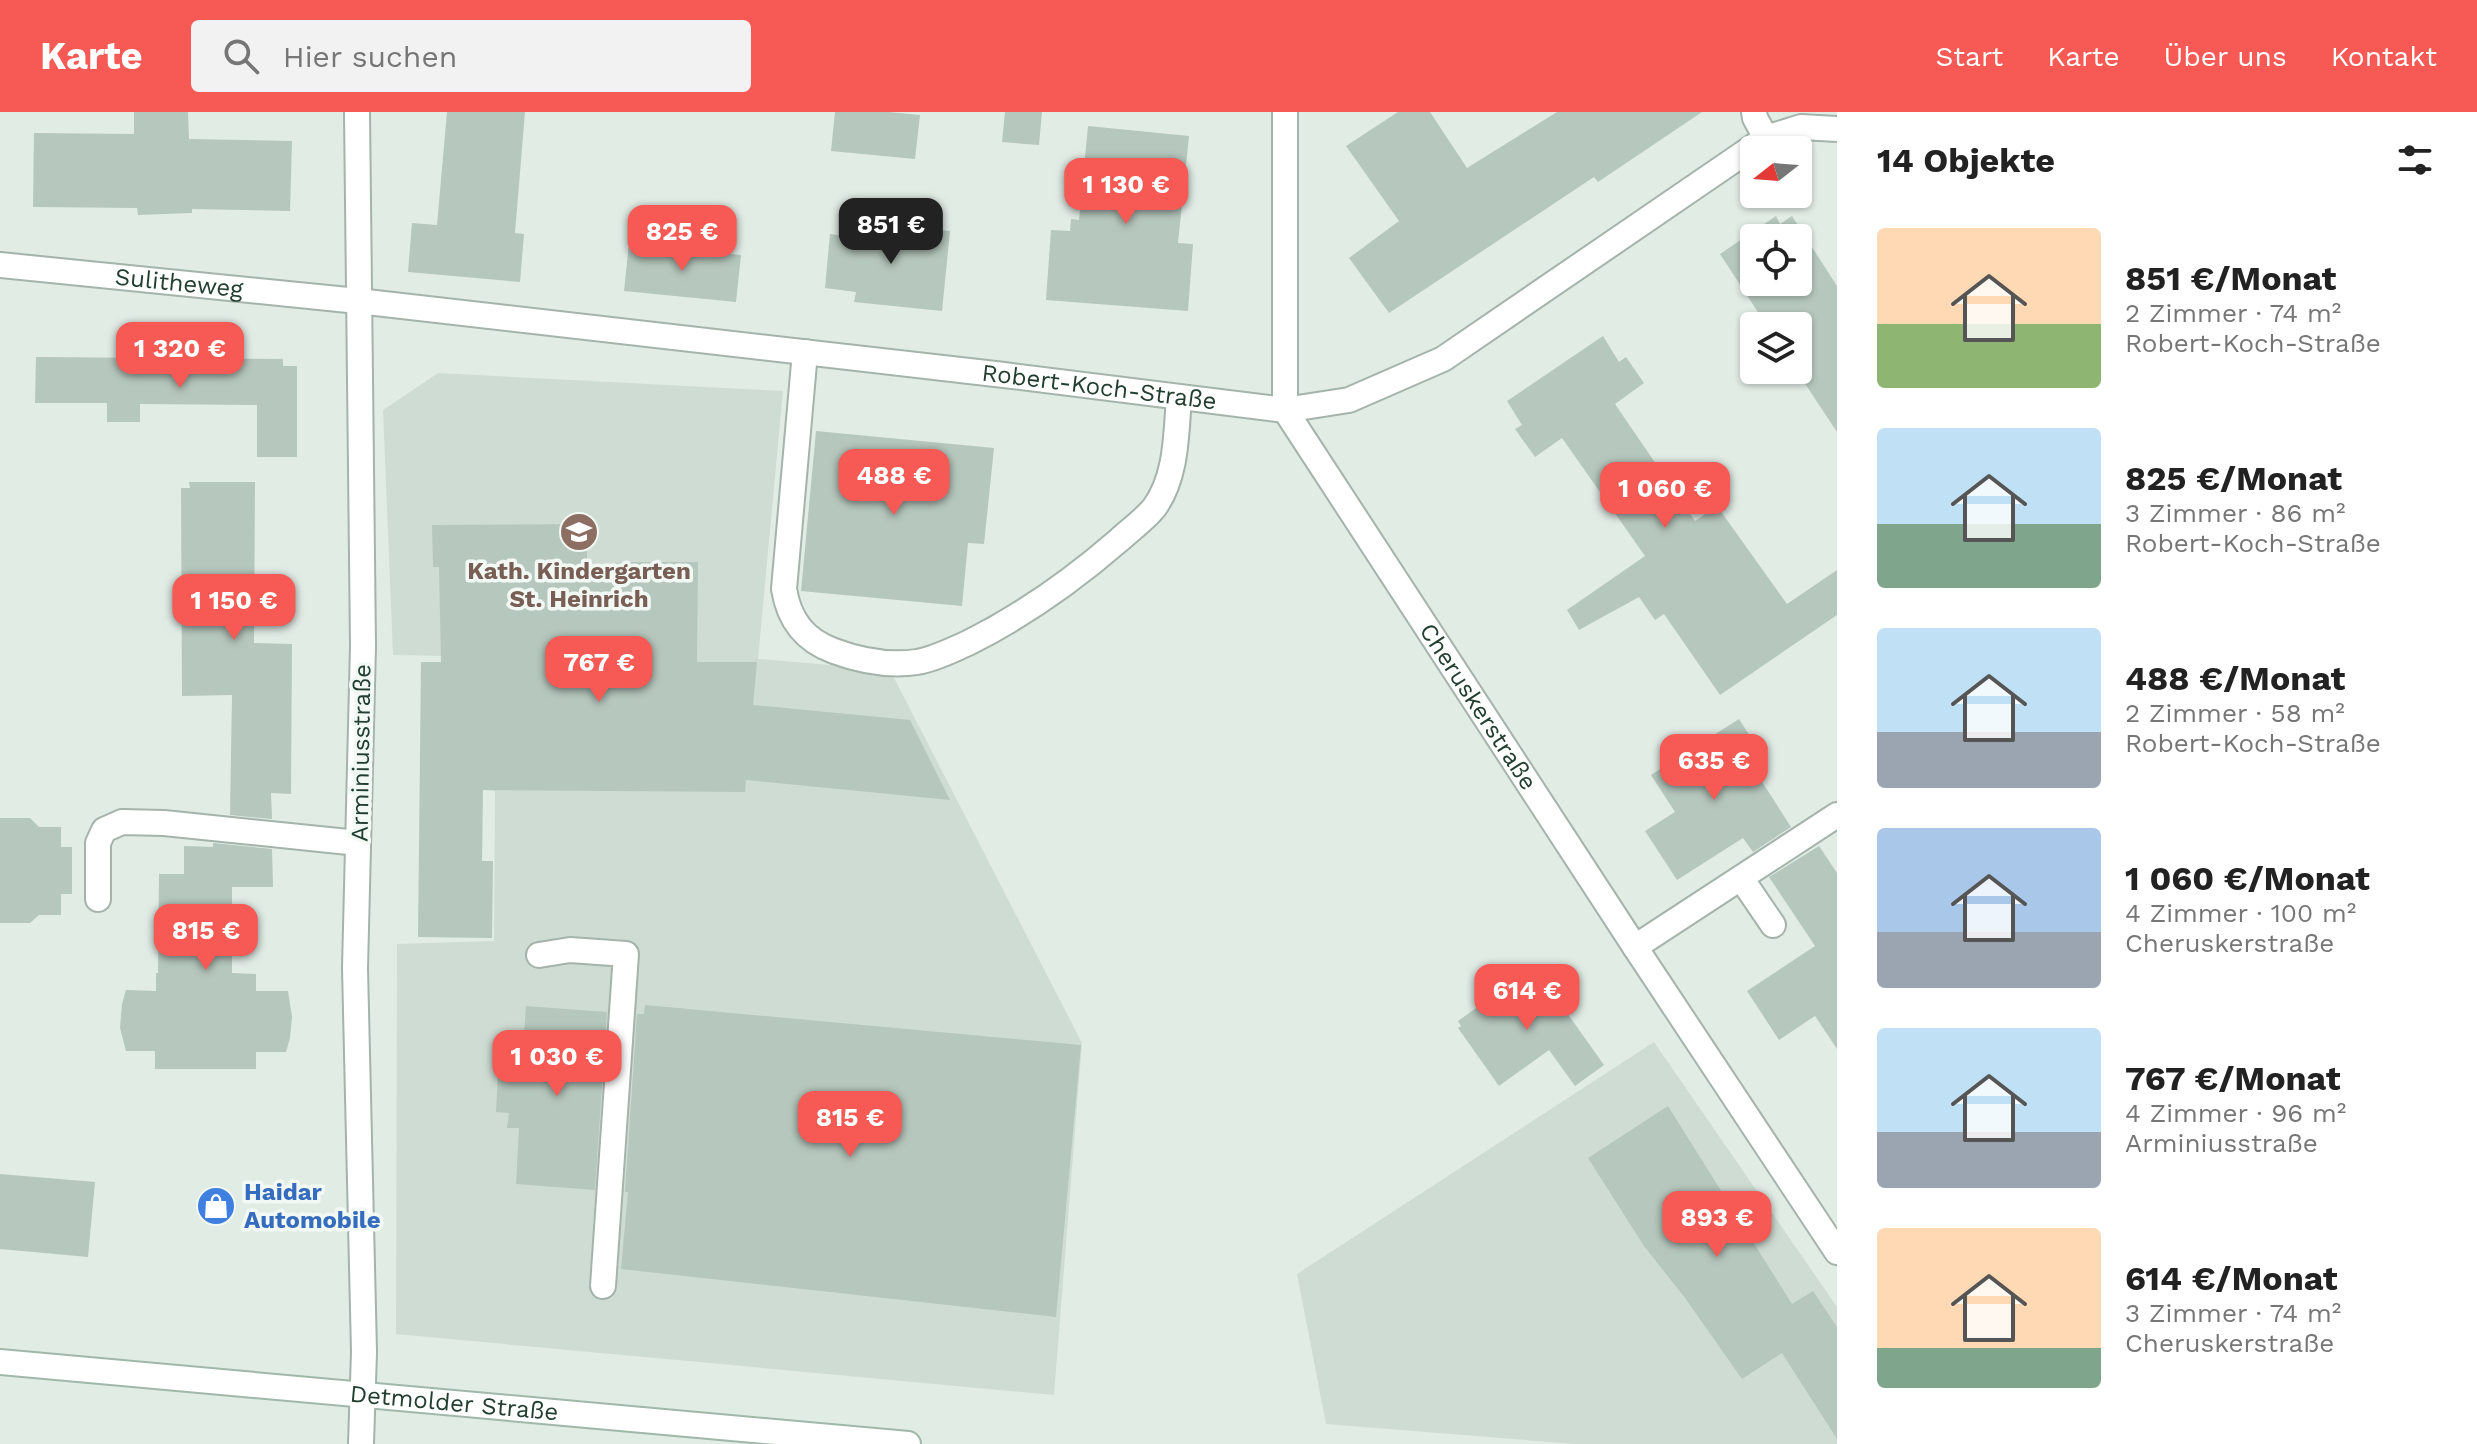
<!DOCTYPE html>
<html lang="de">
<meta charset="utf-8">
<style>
:root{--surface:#fff;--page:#f2f2f2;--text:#222;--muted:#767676;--accent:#f75a54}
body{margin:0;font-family:"Work Sans",sans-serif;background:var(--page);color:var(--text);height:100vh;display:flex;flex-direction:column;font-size:30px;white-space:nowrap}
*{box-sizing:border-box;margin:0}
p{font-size:26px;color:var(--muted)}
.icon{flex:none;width:44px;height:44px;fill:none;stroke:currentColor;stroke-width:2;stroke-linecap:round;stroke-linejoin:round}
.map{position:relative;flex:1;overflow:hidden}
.panel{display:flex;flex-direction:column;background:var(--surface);width:640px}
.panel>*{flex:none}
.needle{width:52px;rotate:253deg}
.buttons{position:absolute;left:1740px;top:24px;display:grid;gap:16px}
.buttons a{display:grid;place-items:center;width:72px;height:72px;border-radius:8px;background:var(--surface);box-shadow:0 2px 6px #0004;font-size:40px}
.price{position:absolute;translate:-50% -68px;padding:0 18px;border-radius:16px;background:var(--accent);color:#fff;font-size:26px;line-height:52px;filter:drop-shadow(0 2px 4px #0008)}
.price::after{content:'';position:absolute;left:50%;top:48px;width:24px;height:18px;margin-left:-12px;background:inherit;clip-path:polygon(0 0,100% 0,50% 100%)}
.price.active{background:#222;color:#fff}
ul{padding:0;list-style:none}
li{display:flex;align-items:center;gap:24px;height:200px;padding:0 40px}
li span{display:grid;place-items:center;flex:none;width:224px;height:160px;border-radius:8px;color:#555}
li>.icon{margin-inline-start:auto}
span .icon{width:96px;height:96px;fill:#fffc;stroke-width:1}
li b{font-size:34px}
h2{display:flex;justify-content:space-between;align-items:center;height:96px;padding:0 40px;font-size:34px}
header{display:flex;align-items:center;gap:48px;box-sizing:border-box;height:112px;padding:0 40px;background:var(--accent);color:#fff}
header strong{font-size:38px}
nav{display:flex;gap:44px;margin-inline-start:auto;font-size:28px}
.search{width:560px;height:72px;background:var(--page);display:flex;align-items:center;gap:20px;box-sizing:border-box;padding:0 28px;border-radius:8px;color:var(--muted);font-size:30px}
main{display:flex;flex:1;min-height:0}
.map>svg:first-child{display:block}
.built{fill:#cfdcd3}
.building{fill:#b6c7bd;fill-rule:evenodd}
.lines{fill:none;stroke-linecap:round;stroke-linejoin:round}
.service-casing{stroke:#a4b4ab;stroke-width:28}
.minor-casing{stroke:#a4b4ab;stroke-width:28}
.secondary-casing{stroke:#9fb8aa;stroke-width:28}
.service{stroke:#fff;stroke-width:24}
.minor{stroke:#fff;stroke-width:24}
.secondary{stroke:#fff;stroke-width:24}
.labels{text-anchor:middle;stroke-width:7;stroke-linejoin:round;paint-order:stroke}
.street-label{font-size:24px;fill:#213e30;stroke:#f2f9f4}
.education-label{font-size:24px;font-weight:bold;fill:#785e54;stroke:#f2f9f4}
.shop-label{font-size:24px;font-weight:bold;fill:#366cbe;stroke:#f2f9f4;text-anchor:start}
</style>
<header>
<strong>Karte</strong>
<div class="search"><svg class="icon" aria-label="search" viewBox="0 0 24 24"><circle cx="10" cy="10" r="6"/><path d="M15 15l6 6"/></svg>Hier suchen</div>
<nav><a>Start</a><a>Karte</a><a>Über uns</a><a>Kontakt</a></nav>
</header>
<main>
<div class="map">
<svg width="1837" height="1332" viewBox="0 0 1837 1332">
<rect width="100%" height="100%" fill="#e1ece5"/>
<!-- built -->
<path class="built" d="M 438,261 L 783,279 L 758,547 L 890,558 L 1082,931 L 1054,1283 L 396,1222 L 397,832 L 494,829 L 495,679 L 483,678 L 485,575 L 496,545 L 393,543 L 383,298 Z
M 1654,930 L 1837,1195 L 1837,1332 L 1575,1332 L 1326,1312 L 1297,1162 Z"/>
<!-- building -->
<path class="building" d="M 134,0 L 188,0 L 189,27 L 292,29 L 290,99 L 192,97 L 192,101 L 138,103 L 137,96 L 33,95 L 34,21 L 134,22 Z
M 447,0 L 525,0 L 515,121 L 524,122 L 520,170 L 408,160 L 412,111 L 437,113 Z
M 835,0 L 889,0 L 920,3 L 915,47 L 831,39 Z
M 1005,0 L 1042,0 L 1039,33 L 1002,30 Z
M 1398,0 L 1430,0 L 1467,56 L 1557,0 L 1702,0 L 1598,70 L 1594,65 L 1389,201 L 1349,146 L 1399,109 L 1346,34 Z
M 1088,14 L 1189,24 L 1178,131 L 1193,132 L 1188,199 L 1046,188 L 1051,118 L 1070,119 L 1071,107 L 1079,108 Z
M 1776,104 L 1780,112 L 1792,104 L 1837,174 L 1837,320 L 1796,258 L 1798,214 L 1767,214 L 1720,142 ZM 1754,126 L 1798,126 L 1798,170 L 1754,170 Z
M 863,110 L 950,119 L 942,199 L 854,190 L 856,180 L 825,176 L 830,122 L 861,126 Z
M 629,131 L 741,143 L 736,190 L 624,179 Z
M 1603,224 L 1619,250 L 1626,245 L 1644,271 L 1615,292 L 1695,409 L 1717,394 L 1787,492 L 1837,458 L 1837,503 L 1720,583 L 1664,502 L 1655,508 L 1639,485 L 1579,518 L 1567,498 L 1645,444 L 1562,326 L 1535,345 L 1515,317 L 1522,313 L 1507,289 Z
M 36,245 L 283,247 L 283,254 L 297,254 L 297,345 L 257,345 L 257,293 L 140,292 L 140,310 L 107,310 L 107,291 L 35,291 Z
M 816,319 L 994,336 L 984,432 L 968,431 L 962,494 L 801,479 Z
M 189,370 L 255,370 L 254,531 L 292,532 L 291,682 L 271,681 L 272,707 L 230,703 L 232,583 L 182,584 L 181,376 L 190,376 Z
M 587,412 L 587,460 L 621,450 L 698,450 L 697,550 L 757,550 L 753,593 L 910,608 L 950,688 L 746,668 L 745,680 L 483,678 L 482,749 L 493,749 L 492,826 L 418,825 L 421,550 L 441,550 L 439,455 L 433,455 L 432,413 Z
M 1739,607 L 1762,643 L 1750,651 L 1791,715 L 1753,740 L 1743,726 L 1677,768 L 1645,719 L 1675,700 L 1651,663 Z
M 0,706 L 30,706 L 39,715 L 61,715 L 61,735 L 72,735 L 72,782 L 61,782 L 61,803 L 39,803 L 30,811 L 0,811 Z
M 213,731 L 272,737 L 273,775 L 232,775 L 232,861 L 256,862 L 256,879 L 288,879 L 292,905 L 290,926 L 286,940 L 256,940 L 256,957 L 155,957 L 155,939 L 126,939 L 120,916 L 122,892 L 126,878 L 156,879 L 156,861 L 158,861 L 159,762 L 184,762 L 184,734 L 213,735 Z
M 1819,734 L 1837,761 L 1837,937 L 1815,904 L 1779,928 L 1747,879 L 1815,834 L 1769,765 Z
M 1529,858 L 1538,870 L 1543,867 L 1604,953 L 1575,974 L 1549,938 L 1499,974 L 1458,916 L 1461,914 L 1458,909 Z
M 645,893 L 1081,933 L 1056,1205 L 621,1157 L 628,1080 L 625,1080 L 637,902 L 644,902 Z
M 526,894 L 607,900 L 595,1078 L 516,1072 L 519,1016 L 507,1016 L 509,1001 L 496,1000 L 498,962 L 521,964 Z
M 1668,994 L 1792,1192 L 1813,1179 L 1837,1215 L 1837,1327 L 1782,1241 L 1742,1267 L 1685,1186 L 1644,1134 L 1588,1046 Z
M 0,1062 L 95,1070 L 88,1145 L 0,1137 Z"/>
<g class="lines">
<defs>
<path id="service" d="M 805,240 L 784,477 C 789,508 804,528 834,539 C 861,549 889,554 917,550 C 935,547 952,538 968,531 C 1022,504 1073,468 1118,429 C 1130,418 1144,408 1154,396 C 1177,365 1176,322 1179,285
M 1741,766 L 1773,813
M 98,787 L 98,731 L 104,718 L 122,710 L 164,711 L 358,731
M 1635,835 L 1837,703
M 539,843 L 570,838 L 626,842 L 603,1174"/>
<g id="minor">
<path d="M 357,0 L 363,534 L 355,856 L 364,1240 L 361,1332"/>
<path id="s1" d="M 1285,0 L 1285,298 L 1635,835 L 1837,1140"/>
<path d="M 1754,0 L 1755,6 L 1766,26"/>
<path id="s2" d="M 0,153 L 358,189 L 1004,263 L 1285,298 L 1349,288 L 1443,247 L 1766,26 L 1801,15 L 1837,17"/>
</g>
<g id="secondary">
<path id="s3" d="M 0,1250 L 908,1332"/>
</g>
</defs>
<!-- service casing -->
<use href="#service" class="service-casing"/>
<!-- minor casing -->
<use href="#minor" class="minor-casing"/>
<!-- secondary casing -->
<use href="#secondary" class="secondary-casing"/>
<!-- service -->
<use href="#service" class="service"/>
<!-- minor -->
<use href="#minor" class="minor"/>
<!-- secondary -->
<use href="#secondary" class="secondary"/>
</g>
<!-- icons -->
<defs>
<symbol id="school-disc" viewBox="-11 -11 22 22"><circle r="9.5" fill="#8d6e63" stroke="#f2f9f4"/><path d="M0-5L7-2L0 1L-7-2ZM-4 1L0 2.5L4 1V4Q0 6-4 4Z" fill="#fff"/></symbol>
<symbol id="shop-disc" viewBox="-11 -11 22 22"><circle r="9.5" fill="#3f7fe0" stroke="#f2f9f4"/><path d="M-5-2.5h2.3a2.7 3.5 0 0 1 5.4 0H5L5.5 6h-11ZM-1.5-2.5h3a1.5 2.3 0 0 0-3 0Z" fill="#fff"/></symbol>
</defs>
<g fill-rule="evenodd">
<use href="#school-disc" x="557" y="398" width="44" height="44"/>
<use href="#shop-disc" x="194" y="1072" width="44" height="44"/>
</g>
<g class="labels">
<!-- street labels -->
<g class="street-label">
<text dy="8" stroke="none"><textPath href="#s2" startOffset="180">Sulitheweg</textPath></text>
<text dy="8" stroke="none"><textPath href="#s2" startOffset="1106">Robert-Koch-Straße</textPath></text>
<text dy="8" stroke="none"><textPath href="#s1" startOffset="652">Cheruskerstraße</textPath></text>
<text transform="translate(361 641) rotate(-89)" y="8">Arminiusstraße</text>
<text dy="8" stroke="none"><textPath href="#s3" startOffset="456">Detmolder Straße</textPath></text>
</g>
<!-- education labels -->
<g class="education-label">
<text x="579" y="467">Kath. Kindergarten<tspan x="579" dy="28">St. Heinrich</tspan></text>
</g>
<!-- shop labels -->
<g class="shop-label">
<text x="244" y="1088">Haidar<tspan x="244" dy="28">Automobile</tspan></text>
</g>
</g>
</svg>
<div class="buttons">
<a><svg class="needle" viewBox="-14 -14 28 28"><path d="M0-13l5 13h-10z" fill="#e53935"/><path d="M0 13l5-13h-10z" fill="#767676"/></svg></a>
<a><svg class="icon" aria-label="locate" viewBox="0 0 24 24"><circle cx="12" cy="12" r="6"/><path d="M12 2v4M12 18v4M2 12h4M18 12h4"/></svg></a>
<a><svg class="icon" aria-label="layers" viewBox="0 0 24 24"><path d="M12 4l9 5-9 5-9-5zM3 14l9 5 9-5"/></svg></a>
</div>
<b class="price" style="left:1126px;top:114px">1 130 €</b>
<b class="price active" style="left:891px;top:154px">851 €</b>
<b class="price" style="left:682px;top:161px">825 €</b>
<b class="price" style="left:180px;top:278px">1 320 €</b>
<b class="price" style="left:894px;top:405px">488 €</b>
<b class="price" style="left:1665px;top:418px">1 060 €</b>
<b class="price" style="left:234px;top:530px">1 150 €</b>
<b class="price" style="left:599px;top:592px">767 €</b>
<b class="price" style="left:1714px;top:690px">635 €</b>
<b class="price" style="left:206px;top:860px">815 €</b>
<b class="price" style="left:1527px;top:920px">614 €</b>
<b class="price" style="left:557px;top:986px">1 030 €</b>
<b class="price" style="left:850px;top:1047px">815 €</b>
<b class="price" style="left:1717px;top:1147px">893 €</b>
</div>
<section class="panel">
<h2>14 Objekte<svg class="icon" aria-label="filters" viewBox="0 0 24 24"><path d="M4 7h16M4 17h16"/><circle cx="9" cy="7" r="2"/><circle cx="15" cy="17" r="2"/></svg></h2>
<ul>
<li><span style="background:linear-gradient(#ffd9b3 60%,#8fb573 0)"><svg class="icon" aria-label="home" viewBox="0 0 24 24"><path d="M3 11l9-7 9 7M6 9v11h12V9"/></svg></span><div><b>851 €/Monat</b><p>2 Zimmer · 74 m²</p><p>Robert-Koch-Straße</p></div></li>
<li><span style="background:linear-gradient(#bfe0f5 60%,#7fa58c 0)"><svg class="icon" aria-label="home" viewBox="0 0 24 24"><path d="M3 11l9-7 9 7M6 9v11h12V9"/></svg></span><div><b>825 €/Monat</b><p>3 Zimmer · 86 m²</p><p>Robert-Koch-Straße</p></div></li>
<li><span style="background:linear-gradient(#bfe0f5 65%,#9aa5b1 0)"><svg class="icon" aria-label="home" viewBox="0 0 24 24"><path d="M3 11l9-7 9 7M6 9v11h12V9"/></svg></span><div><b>488 €/Monat</b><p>2 Zimmer · 58 m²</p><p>Robert-Koch-Straße</p></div></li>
<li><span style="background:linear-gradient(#a9c7e8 65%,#9aa5b1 0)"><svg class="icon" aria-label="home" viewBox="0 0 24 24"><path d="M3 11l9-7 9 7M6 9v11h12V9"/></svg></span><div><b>1 060 €/Monat</b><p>4 Zimmer · 100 m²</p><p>Cheruskerstraße</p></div></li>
<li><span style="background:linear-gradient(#bfe0f5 65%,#9aa5b1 0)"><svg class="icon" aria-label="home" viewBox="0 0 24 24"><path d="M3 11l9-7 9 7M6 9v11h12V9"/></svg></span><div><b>767 €/Monat</b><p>4 Zimmer · 96 m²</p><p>Arminiusstraße</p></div></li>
<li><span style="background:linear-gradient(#ffd9b3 75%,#7fa58c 0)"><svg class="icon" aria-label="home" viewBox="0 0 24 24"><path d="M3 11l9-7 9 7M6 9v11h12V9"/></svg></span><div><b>614 €/Monat</b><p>3 Zimmer · 74 m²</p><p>Cheruskerstraße</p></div></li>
</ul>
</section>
</main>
